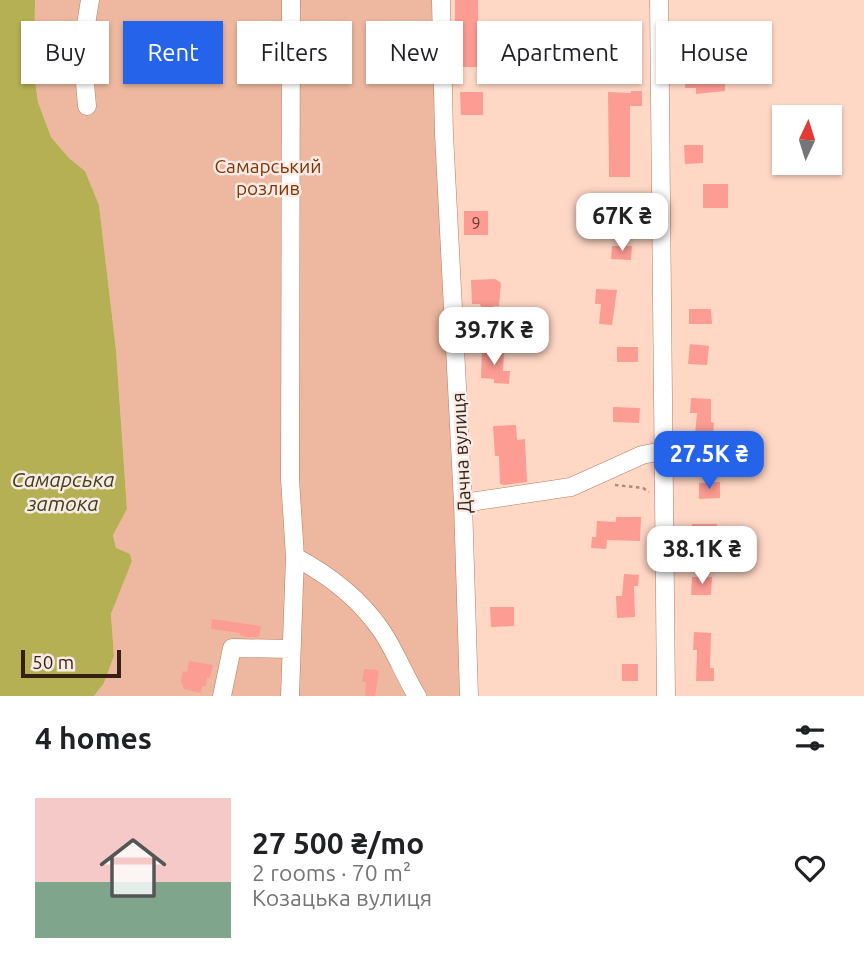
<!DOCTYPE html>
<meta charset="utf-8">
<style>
:root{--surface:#fff;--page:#f2f2f2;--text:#202124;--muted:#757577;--accent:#2563eb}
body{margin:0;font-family:Ubuntu,sans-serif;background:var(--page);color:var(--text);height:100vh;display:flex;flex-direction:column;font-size:26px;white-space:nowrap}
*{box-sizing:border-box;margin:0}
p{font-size:23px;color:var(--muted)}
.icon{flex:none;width:38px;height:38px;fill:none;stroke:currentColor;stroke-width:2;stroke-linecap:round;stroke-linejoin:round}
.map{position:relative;height:696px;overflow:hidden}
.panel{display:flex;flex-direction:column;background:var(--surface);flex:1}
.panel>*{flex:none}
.hud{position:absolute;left:21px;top:21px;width:822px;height:63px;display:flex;gap:14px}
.needle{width:46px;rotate:4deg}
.controls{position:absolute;left:772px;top:105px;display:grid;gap:14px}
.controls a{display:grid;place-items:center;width:70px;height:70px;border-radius:0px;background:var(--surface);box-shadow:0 2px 5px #0004;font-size:35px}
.scale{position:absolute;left:21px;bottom:18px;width:100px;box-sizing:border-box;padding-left:7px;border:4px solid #361f13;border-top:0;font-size:19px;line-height:24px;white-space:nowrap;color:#361f13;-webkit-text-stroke:5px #f8ebe5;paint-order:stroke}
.price{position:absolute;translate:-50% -60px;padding:0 16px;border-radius:14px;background:#fff;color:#222;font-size:23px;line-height:46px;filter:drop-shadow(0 2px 4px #0008)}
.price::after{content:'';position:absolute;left:50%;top:42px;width:21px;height:16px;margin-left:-10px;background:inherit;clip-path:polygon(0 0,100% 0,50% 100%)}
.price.current{background:var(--accent);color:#fff}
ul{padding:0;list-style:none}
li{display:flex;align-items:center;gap:21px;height:175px;padding:0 35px}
li span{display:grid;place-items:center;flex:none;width:196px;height:140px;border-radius:0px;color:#555}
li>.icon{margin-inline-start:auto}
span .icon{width:84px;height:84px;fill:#fffc;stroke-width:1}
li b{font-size:30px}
h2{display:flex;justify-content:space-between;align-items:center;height:84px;padding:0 35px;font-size:30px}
.pill{padding:0 24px;border-radius:0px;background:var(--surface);box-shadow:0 2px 5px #0004;font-size:24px;line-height:63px}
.pill.current{background:var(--accent);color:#fff}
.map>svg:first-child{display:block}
.green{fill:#edb89f}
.water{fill:#b5b053}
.building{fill:#fc9c93}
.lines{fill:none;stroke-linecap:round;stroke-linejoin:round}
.minor-casing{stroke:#b77c60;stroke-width:19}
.path{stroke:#ac8b7b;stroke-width:2.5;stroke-dasharray:3.5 3.5;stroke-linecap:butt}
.minor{stroke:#fff;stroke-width:18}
.labels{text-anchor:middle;stroke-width:5;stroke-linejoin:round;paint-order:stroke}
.number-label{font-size:16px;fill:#683e33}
.park-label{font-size:19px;fill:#7f3403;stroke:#f8ebe5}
.street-label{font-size:19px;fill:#361f13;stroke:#f8ebe5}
.water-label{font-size:21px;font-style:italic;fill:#434019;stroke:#f8ebe5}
</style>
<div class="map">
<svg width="864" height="696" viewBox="0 0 864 696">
<rect width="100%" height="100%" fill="#ffd7c5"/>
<!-- green -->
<path class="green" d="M 35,0 L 434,0 L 468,696 L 94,696 L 104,683 L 114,656 L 111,614 L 132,561 L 130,554 L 116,549 L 113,534 L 127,509 L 116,350 L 99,205 L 85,171 L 69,158 L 51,137 L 38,102 L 34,73 Z"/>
<!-- water -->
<path class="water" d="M 0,0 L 35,0 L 34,73 L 38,102 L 51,137 L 69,158 L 85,171 L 99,205 L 116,350 L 127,509 L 113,535 L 116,548 L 130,554 L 132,561 L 111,614 L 114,656 L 104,683 L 94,696 L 0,696 Z"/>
<!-- building -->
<path class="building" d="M 455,0 L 478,0 L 479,67 L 460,67 L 459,24 L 455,24 Z
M 600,26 L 629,26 L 629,43 L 621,43 L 621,50 L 607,50 L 607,44 L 600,44 Z
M 685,76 L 706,76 L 706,78 L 715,77 L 716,80 L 725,80 L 725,91 L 696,94 L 696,88 L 685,88 Z
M 631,91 L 642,91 L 642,106 L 630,106 L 630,177 L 609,177 L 608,92 L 631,93 Z
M 460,92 L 483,92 L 483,115 L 461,115 Z
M 684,145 L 703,145 L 703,163 L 685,164 Z
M 703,184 L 728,184 L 728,208 L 703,208 Z
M 585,209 L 598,209 L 599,229 L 586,229 Z
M 464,211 L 488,211 L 488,235 L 464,235 Z
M 612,246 L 632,246 L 631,260 L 611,259 Z
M 495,279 L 501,283 L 499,306 L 493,306 L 494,310 L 482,310 L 480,304 L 472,304 L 471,280 Z
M 596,289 L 617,290 L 612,325 L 599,324 L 601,304 L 595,304 Z
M 689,309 L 711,309 L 712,324 L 689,324 Z
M 690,344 L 709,346 L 707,365 L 688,364 Z
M 617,347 L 638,347 L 638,362 L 617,362 Z
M 482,350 L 504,351 L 503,371 L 510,371 L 509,384 L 494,383 L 494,379 L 481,378 Z
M 691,398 L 711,399 L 711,422 L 714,423 L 713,435 L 695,434 L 697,413 L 690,413 Z
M 613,407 L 640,408 L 639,423 L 613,422 Z
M 516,425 L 517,440 L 525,439 L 527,482 L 505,485 L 500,484 L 499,456 L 495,456 L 493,426 Z
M 720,482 L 720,498 L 699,499 L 699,483 Z
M 616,517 L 641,517 L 640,541 L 607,540 L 606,549 L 591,548 L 592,537 L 596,537 L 597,521 L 616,522 Z
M 692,524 L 717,524 L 716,542 L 692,541 Z
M 624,574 L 639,575 L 638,586 L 634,586 L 635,617 L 617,618 L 616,596 L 622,596 Z
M 692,577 L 712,577 L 711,595 L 691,595 Z
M 490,607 L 514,607 L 514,626 L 491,627 Z
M 212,619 L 261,626 L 259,637 L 247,637 L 240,635 L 240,633 L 211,629 Z
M 694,632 L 711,633 L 710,668 L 714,668 L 714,681 L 696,681 L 697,650 L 693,650 Z
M 189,661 L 213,665 L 210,678 L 207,677 L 206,686 L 202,686 L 201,693 L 184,689 L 181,681 L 183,671 L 187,672 Z
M 622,664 L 638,664 L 638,681 L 622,681 Z
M 364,669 L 379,670 L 375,696 L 365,696 L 366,682 L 362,682 Z"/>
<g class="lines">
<defs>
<path id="minor" d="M 441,0 L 444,134 L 463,503 L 469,696
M 659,0 L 666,696
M 87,106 L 82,49 L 90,0
M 463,503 L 571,487 L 642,455 L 662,451
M 295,557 C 329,575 359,598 381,630 C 395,650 404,675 417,696
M 222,696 L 232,648 L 291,649
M 290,696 L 295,557 L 290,479 L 291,0"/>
</defs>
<!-- minor casing -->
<use href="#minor" class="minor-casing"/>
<!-- path -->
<path class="path" d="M 615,485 L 643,488 L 649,492"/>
<!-- minor -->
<use href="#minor" class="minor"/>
</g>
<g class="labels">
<!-- number labels -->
<g class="number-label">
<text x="476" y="229">9</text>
</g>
<!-- park labels -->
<g class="park-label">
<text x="268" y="173">Самарський<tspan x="268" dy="22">розлив</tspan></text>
</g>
<!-- street labels -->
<g class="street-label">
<text transform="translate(461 453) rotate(-93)" y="7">Дачна вулиця</text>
</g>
<!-- water labels -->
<g class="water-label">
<text x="63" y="487">Самарська<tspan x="63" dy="24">затока</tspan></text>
</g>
</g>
</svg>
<div class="controls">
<a><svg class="needle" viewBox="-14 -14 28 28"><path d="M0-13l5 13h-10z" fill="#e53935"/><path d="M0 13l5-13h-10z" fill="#757577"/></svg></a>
</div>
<div class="scale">50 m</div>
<b class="price" style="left:622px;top:253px">67K ₴</b>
<b class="price" style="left:494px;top:367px">39.7K ₴</b>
<b class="price current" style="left:709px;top:491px">27.5K ₴</b>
<b class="price" style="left:702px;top:586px">38.1K ₴</b>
<div class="hud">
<a class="pill">Buy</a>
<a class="pill current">Rent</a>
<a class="pill">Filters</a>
<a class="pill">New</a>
<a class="pill">Apartment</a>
<a class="pill">House</a>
</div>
</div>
<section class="panel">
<h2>4 homes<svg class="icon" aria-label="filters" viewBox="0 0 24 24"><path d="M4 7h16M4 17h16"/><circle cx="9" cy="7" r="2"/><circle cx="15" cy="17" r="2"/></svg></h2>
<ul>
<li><span style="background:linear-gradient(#f6c9c9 60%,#7fa58c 0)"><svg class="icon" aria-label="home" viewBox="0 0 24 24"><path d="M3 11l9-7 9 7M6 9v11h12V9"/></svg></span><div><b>27 500 ₴/mo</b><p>2 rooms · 70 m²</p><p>Козацька вулиця</p></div><svg class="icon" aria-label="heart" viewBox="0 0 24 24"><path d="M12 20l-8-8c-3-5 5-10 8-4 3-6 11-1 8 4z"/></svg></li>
</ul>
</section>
